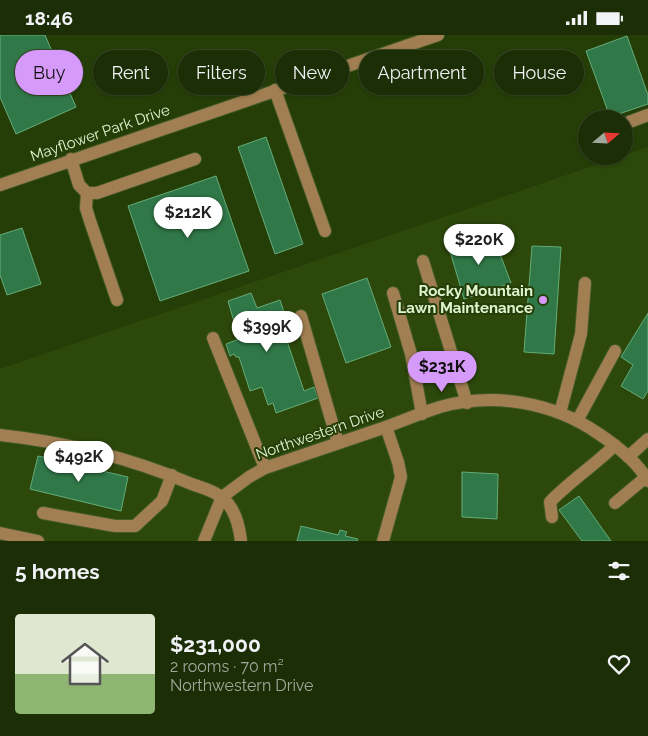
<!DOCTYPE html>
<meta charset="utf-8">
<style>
:root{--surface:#1c2e06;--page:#253610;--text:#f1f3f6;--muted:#a0a89b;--line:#3a4a28;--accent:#d69bfa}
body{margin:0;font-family:Raleway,sans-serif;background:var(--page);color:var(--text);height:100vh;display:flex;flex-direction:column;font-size:19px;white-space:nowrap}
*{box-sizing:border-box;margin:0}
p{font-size:16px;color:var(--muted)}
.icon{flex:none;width:28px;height:28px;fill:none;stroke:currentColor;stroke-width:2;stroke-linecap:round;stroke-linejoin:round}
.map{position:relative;height:506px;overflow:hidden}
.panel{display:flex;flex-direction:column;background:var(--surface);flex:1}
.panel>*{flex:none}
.guide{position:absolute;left:15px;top:15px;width:619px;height:45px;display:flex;gap:10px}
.needle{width:32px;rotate:71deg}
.controls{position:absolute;left:578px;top:75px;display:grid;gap:10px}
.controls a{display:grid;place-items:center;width:55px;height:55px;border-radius:50%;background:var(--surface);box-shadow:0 1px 4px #0004,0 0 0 1px var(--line);font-size:25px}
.price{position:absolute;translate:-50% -42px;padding:0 11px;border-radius:18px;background:#fff;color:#222;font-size:16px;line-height:32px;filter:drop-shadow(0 1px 2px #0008)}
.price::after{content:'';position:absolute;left:50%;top:30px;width:15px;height:11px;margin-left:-8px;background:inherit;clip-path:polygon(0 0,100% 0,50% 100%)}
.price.current{background:var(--accent);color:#111}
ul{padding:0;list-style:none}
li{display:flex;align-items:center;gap:15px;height:125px;padding:0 15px}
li+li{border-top:1px solid var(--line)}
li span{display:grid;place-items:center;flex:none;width:140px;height:100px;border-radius:5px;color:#555}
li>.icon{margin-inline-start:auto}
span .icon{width:60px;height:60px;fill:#fffc;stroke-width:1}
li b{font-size:21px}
h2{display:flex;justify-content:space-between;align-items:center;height:60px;padding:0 15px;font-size:21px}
.chip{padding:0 18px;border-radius:22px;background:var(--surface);box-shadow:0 1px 4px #0004,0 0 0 1px var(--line);font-size:18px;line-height:45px}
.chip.current{background:var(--accent);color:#111}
.status{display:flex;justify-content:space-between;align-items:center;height:35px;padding:0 25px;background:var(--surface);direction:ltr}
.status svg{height:14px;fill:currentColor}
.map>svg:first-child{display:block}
.built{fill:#2c480b}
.building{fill:#317848;stroke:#65ac78}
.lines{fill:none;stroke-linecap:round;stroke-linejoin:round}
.minor-casing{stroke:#435b28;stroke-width:14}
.minor{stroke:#a27f52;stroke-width:12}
.poi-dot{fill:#d69bfa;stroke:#253e08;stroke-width:2}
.labels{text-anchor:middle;stroke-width:4;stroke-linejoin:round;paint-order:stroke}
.street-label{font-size:15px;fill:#e0f4d0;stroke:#253e08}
.poi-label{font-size:15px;font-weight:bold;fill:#e0f4d0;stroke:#253e08;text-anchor:end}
</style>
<div class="status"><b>18:46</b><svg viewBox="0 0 49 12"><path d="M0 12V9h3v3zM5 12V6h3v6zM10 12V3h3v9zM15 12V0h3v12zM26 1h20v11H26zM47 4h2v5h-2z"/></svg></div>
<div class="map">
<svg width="648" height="506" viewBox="0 0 648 506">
<rect width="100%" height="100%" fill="#253e08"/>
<!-- built -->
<path class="built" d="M 648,112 L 648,506 L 0,506 L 0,334 Z"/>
<!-- building -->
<path class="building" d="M 0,0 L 45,0 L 76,72 L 16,99 L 0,62 Z
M 627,1 L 648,60 L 648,69 L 610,82 L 586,16 Z
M 266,102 L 303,209 L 275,219 L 238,112 Z
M 216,141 L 249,236 L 160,266 L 128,171 Z
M 22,193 L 41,249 L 7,260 L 0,240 L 0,200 Z
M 492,198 L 511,248 L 464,264 L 449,213 Z
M 532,211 L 561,212 L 554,319 L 524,317 Z
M 367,243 L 391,312 L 346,328 L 322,259 Z
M 251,258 L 257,273 L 280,265 L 292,301 L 286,303 L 304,356 L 314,352 L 318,363 L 276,378 L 273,368 L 268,370 L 262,352 L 250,356 L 239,322 L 236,322 L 234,319 L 230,321 L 226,309 L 239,304 L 228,266 Z
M 648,278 L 648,356 L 643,364 L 621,351 L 633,330 L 621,322 Z
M 38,421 L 128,442 L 121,476 L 30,454 Z
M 462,437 L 498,439 L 497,484 L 462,482 Z
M 579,461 L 611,506 L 582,506 L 559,475 Z
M 301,491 L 338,500 L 340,495 L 347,497 L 345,501 L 358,504 L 357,506 L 297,506 Z"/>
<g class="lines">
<defs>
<path id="minor" d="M 275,55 L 325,196
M 629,87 L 648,80
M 71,124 L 79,150 L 87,158 L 97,158 L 195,124
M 0,150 L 438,0
M 87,158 L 86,173 L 90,186 L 117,265
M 423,226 L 467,368
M 393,258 L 411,319 L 422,379
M 301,281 L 338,408
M 213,303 L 265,433
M 560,378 L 581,299 L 585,248
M 577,386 L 615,316
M 0,400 C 64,407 130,423 189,448 C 199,452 213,455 221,462 C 235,472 239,490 241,506
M 628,422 L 648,404
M 222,462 L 249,442 L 265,433 C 304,420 344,406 383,393 C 402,386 421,378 440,372 C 494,357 553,367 599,399 C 617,411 637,426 648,446
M 615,468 L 646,442
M 43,478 L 115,491 L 135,491 L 162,466 L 172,440
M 552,482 L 550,467 C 570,446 595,430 615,410
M 0,498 L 38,506
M 204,506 L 222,462
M 383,506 L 401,442 L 398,427 L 386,392"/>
</defs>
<!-- minor casing -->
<use href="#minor" class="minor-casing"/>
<!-- minor -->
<use href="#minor" class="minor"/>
</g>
<!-- markers -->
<circle class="poi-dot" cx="543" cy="265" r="5"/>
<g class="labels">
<!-- street labels -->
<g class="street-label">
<text transform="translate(100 98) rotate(-19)" y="5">Mayflower Park Drive</text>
<text transform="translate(320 398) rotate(-19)" y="5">Northwestern Drive</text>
</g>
<!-- poi labels -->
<g class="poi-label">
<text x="533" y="261">Rocky Mountain<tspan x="533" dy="17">Lawn Maintenance</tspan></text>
</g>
</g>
</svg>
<div class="controls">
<a><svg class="needle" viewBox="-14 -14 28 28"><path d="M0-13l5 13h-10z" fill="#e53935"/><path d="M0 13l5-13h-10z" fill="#a0a89b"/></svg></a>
</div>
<b class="price" style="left:188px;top:204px">$212K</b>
<b class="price" style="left:479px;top:231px">$220K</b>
<b class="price" style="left:267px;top:318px">$399K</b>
<b class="price current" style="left:442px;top:358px">$231K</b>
<b class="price" style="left:79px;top:448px">$492K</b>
<div class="guide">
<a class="chip current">Buy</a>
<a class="chip">Rent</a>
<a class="chip">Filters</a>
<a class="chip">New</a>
<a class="chip">Apartment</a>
<a class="chip">House</a>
</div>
</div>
<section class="panel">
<h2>5 homes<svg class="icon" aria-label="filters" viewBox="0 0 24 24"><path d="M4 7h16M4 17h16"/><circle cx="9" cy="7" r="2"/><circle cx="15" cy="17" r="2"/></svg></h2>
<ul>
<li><span style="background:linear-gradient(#dfe7d0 60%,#8fb573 0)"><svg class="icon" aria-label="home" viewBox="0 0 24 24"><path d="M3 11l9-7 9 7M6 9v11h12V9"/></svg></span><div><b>$231,000</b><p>2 rooms · 70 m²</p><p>Northwestern Drive</p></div><svg class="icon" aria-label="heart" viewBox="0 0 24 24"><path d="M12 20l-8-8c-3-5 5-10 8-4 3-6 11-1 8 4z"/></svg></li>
</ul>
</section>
